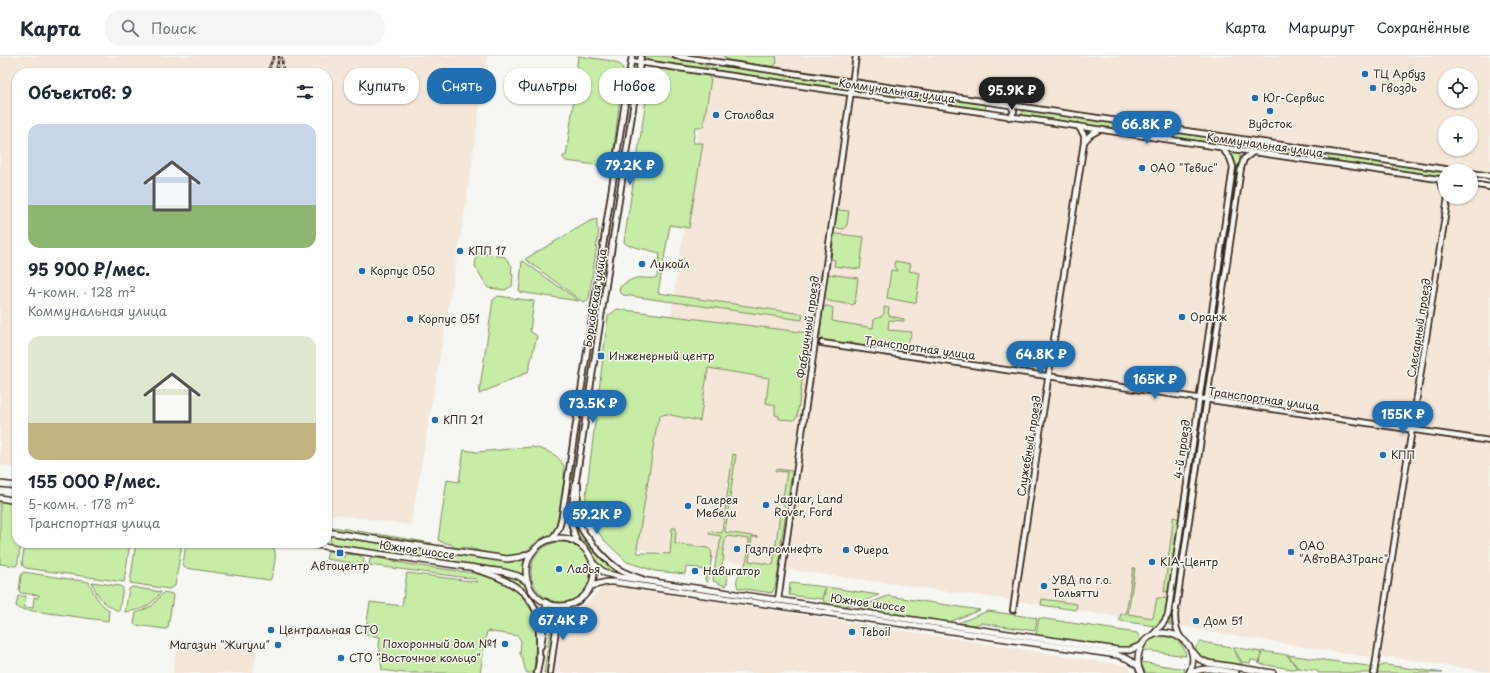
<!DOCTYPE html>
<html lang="ru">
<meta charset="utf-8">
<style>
:root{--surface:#fff;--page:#f6f6f7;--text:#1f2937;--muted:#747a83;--line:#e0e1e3;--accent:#1f6fb2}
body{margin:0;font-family:"Playpen Sans",sans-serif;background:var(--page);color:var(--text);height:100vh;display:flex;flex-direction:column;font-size:15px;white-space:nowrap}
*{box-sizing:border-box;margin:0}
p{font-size:13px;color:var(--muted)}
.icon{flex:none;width:22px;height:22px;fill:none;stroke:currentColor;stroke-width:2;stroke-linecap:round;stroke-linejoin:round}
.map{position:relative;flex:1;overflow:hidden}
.sheet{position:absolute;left:12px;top:12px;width:320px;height:480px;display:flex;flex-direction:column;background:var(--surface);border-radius:16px;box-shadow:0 1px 3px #0004}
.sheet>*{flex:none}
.guide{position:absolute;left:344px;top:12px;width:380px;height:36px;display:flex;gap:8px}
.tools{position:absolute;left:1438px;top:12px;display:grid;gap:8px}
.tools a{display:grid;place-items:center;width:40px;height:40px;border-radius:50%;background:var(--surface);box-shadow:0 1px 3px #0004;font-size:20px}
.price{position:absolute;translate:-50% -34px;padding:0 9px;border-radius:14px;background:var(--accent);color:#fff;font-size:13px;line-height:26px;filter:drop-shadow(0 1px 2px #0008)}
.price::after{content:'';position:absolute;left:50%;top:24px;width:12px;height:9px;margin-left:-6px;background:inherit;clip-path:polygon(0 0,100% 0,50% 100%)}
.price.current{background:#222;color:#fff}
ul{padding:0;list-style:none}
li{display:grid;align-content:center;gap:8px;height:212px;padding:0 16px}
li span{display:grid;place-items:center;height:124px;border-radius:12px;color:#555}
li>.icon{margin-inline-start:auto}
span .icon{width:72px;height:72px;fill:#fffc;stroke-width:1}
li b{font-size:17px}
h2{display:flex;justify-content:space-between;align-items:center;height:48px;padding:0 16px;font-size:17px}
.tag{padding:0 14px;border-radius:16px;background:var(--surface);box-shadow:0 1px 3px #0004;font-size:14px;line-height:36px}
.tag.current{background:var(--accent);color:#fff}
header{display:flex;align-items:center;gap:24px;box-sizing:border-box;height:56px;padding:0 20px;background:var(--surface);border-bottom:1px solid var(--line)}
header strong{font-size:19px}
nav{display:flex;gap:22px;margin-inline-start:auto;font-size:14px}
.search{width:280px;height:36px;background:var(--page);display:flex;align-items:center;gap:10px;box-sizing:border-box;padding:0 14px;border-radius:16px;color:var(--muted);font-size:15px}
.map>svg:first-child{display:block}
.built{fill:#f4e6d9;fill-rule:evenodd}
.green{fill:#c7eca6;stroke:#818b62}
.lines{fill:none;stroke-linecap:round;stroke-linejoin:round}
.secondary-casing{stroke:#3b2a1e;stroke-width:8}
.primary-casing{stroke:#3b2a1e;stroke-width:8}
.secondary{stroke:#f6f6f2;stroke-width:4.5}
.primary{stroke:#f6f6f2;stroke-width:5}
.rail-casing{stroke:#3b2a1e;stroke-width:2.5}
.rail{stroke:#f6f6f2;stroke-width:1;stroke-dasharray:3;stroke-linecap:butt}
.poi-dot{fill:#1f6fb2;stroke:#f6f6f2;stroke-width:1.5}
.labels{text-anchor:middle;stroke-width:3;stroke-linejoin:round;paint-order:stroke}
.poi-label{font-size:11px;fill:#3b2a1e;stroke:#f6f6f2;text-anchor:start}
.street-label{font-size:11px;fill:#3b2a1e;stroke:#f6f6f2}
</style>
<header>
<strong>Карта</strong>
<div class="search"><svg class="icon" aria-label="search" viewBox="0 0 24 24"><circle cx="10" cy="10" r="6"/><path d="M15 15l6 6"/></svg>Поиск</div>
<nav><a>Карта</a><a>Маршрут</a><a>Сохранённые</a></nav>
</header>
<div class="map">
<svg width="1490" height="617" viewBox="0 0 1490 617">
<rect width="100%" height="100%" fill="#f6f6f2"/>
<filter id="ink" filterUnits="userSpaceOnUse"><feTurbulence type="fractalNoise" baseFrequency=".025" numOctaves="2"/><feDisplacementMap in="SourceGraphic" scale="8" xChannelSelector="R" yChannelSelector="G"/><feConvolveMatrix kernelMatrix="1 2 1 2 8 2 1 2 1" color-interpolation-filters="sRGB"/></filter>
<g filter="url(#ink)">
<!-- built -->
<path class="built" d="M 0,0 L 487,0 L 466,148 L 411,469 L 327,457 L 327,17 L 17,17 L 17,412 L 0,409 Z
M 699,0 L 1490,0 L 1490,119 L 1471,115 ZM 1445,19 L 1471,19 L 1471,45 L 1445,45 ZM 1445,67 L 1471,67 L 1471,93 L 1445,93 Z
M 706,19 L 1445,127 L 1445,141 L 1471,141 L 1471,131 L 1490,134 L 1490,616 L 1391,601 L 1373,602 L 1178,570 L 1011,544 L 637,493 Z
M 611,529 L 1128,610 L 1132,617 L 555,617 L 561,576 L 569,556 L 588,546 L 603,531 Z
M 177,584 L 257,595 L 253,617 L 173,617 Z"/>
<!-- green -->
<path class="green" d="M 578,0 L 613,5 L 619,8 L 623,13 L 612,111 L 566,105 L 563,102 L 563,100 L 566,100 L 576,28 L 575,27 Z
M 642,0 L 662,0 L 702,6 L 708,14 L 653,6 L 642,2 Z
M 723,0 L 776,0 L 777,7 L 772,11 L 728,4 Z
M 704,6 L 846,27 L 848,31 L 845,34 L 710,14 Z
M 663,13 L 706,19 L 711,23 L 703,71 L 695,71 L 693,87 L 703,87 L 689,172 L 670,169 L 658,237 L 803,258 L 802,264 L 623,239 L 619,235 L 620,231 C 625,227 631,223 637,222 C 644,221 651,224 657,221 L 660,197 L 627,189 L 624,186 L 649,25 L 655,16 Z
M 858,30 L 986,48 L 985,55 L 860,36 L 857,34 Z
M 1026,54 L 1158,73 L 1161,76 L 1160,79 L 1157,80 L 1023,60 L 1022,56 Z
M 1173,75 L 1300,94 L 1302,97 L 1298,101 L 1172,82 L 1169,78 Z
M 1228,94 L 1240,96 L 1240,105 L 1223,228 L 1221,229 L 1220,227 L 1236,113 L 1234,102 Z
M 1329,98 L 1380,106 L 1383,108 L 1382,112 L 1378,112 L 1328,105 Z
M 1396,108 L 1445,115 L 1445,122 L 1395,115 L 1392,111 Z
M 839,154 L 849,155 L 847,169 L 844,173 L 834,172 L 836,156 Z
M 597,163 L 597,171 L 599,174 L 589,242 L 587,245 L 583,246 L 525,203 L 590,165 Z
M 837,178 L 864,181 L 860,213 L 834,210 L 835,204 L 831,203 L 834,179 Z
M 477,197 L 505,201 L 512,210 L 511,218 L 513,219 L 512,230 L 505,234 L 488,232 L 475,210 Z
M 522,205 L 523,205 L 579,245 L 519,236 Z
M 895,205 L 911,208 L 909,215 L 920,217 L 916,246 L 913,247 L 887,242 L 891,214 L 897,215 L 894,210 Z
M 829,218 L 858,222 L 855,247 L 853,249 L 829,245 L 824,241 L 827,220 Z
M 498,240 L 534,245 L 530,275 L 537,280 L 528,316 L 479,338 L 493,244 Z
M 827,250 L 833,252 L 832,265 L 873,272 L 874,263 L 881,261 L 884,257 L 884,251 L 889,252 L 888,258 L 890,260 L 904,263 L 904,265 L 889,264 L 888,274 L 912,276 L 905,295 L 902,295 L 856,289 L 853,287 L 849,286 L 849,288 L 823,284 L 820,278 L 823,251 Z
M 617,253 L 809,277 L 797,361 L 794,364 L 779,363 L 779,360 L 775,359 L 775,349 L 766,347 L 769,322 L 708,312 L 700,365 L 666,358 L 660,360 L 657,368 L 637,493 L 638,497 L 655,497 L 670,498 L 672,472 L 676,472 L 675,488 L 708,492 L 712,496 L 709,523 L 707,527 L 705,523 L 706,518 L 703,516 L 704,514 L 699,513 L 699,512 L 686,511 L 685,518 L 655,515 L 627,506 L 603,483 L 584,456 L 608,260 Z
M 1203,346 L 1205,347 L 1190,434 L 1191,425 L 1202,347 Z
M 532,391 C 543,393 563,399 564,413 C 565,420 563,428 563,435 L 565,436 C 564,448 563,461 557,472 C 554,478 547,479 542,482 C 532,489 524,501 510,500 C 502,500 491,499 483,496 C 473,493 466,490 456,492 L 450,488 L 441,486 L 441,485 L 438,484 L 447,424 L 459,426 L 464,394 L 477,396 Z
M 733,398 L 736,399 L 725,476 L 758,481 L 752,481 L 749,505 L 773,509 L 780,458 L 784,455 L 786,458 L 780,491 L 781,497 L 780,509 L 775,531 L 772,537 L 738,532 C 733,521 742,518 745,509 C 748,501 749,491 749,483 L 726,480 L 722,500 L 724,500 L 723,506 L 721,509 L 725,519 L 728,518 L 727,527 L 725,530 L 713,525 L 716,502 L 719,494 L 721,480 L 709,478 L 710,475 L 721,477 L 722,476 Z
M 776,413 L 792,415 L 787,449 L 785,450 L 782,447 L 787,416 L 775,415 Z
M 1190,440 L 1191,442 L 1172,569 L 1169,569 L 1188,441 Z
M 0,445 L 17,448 L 17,487 L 21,487 L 18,506 L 16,510 L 0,508 Z
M 575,459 L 580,474 L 609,509 L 615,514 L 626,519 L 611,517 L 599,509 L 589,491 L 581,483 L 576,476 L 574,468 Z
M 1173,461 L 1180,463 L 1170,535 L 1164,536 L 1173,467 Z
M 333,471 L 432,487 L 426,488 L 414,486 L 332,474 Z
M 331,480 L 509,506 L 524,504 L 523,518 L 510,514 L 330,488 Z
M531 516a30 30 0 1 1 60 0a30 30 0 1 1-60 0Z
M 25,487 L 130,487 L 124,526 L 26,512 L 23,510 L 22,506 Z
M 136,487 L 182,487 L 175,530 L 169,533 L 130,527 Z
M 186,487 L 270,488 C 280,494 273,513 271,523 L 269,524 L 185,512 L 183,509 Z
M 328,495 L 333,496 L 333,499 L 344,501 L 345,498 L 358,499 L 364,502 L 363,509 L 326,503 Z
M 378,502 L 413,509 L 473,517 L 504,525 L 518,535 L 535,559 L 537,567 L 534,617 L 527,617 C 523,611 525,606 520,598 L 521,585 L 518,580 L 487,575 L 480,617 L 404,617 L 382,614 L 379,588 L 380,581 L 365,579 L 370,546 L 402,550 L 407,517 L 478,526 L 476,523 L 369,509 L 370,503 Z
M 1133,512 L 1135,512 L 1128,558 L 1153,562 L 1157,542 L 1165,542 L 1168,544 C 1167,554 1167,567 1155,570 L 1121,565 L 1119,564 L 1121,558 L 1126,558 Z
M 23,516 L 89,526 C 94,538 98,547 109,554 L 108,565 L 19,553 L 16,550 L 18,540 L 26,540 L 24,551 L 33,552 L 34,541 L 38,542 L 39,539 L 21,537 L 19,535 L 21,520 Z
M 501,519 L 518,523 L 525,529 L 539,551 L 542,562 L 541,569 C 539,548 520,527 501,519 Z
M 92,526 L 120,530 L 123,532 L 119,555 C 104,549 97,541 92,526 Z
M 790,527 L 825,531 L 822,543 L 789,539 Z
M 132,531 L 161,536 C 151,550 143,554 125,556 L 129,533 Z
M 826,531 L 879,539 C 862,546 843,555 824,546 L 823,544 Z
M 164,536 L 172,538 L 173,540 L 168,572 L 166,573 L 135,569 L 134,567 L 136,557 L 152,550 Z
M 888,540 L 980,554 L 949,566 L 857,552 Z
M 1042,543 L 1077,548 L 1076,554 L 1041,549 Z
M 553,553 L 556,554 L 547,617 L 544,617 Z
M 988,555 L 1037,562 L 1035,575 L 981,567 L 974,569 L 958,567 Z
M 1039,562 L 1137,577 C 1141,582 1139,586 1134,590 L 1124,592 L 1036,579 Z
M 1160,580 C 1173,580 1184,586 1186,600 L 1143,594 C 1146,586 1152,582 1160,580 Z
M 1201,586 L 1231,591 L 1242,608 C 1233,609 1178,603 1201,586 Z
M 1233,591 L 1261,596 L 1259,608 L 1258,605 L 1251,604 L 1250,607 L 1242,606 Z
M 1262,595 L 1287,599 L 1297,612 L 1292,613 L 1260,608 Z
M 1288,599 L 1368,610 L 1372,613 L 1372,617 L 1318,617 L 1318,615 L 1298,612 Z
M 1141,607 L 1141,606 L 1185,613 L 1184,617 L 1146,617 L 1142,610 Z
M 1383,609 L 1386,609 L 1443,617 L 1377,617 L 1378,612 Z"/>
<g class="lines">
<defs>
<path id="secondary" d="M 676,0 L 1458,115
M 631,5 L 1445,124
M 1009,61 L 1012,59 L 1014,55 L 1011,50
M 1084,86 L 1090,79 L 1099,74
M 1471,117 L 1490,120
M 1438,123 L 1445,135
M 1471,128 L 1490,131
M 822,287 L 1490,385
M 578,429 C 578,442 576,457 580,469 C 583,479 605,503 614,510 C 622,517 632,519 642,523
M 553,482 L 559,472 L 562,460 L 632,0
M 577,487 L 572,470 L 571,457 L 641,0
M 474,513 C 499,520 534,533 538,564 C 540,577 539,591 539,604
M 778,544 L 856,0
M 1013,554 L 1084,86 L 1084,79 L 1078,70
M 1153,579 L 1164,566 L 1168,559 L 1233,111 L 1230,102 L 1221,91
M 1181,582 C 1176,575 1175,568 1175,559 L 1241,112 L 1244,103 L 1253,96
M 541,590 L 546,557 L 546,546
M 537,617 L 540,601
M 550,617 L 556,573 L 563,550
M 1374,617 L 1448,141"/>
<path id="primary" d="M 0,428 L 17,430
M 0,442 L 17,445
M 327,476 L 507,503 L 521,501 L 531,497
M526 516a34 34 0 1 1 68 0a34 34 0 1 1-68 0Z
M 302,487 L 504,516 L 518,520 L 528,526
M 594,508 L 605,517 L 620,521 L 1118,594 L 1130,594 L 1142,589
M 591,530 L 607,526 L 614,526 L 1117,599 L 1128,603 L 1138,610
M 1192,595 L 1199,603 L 1208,607 L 1273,617
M 1141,617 C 1137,610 1137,604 1139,596 C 1149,559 1208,581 1189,617
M 1192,617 C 1205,609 1222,615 1236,617"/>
</defs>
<!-- secondary casing -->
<use href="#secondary" class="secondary-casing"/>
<!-- primary casing -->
<use href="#primary" class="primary-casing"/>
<!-- secondary -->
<use href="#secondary" class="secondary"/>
<!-- primary -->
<use href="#primary" class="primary"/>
<defs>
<path id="rail" d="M 282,2 L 283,17
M 267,17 L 274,0
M 276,17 L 279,0"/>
</defs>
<!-- rail casing -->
<use href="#rail" class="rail-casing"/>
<!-- rail -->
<use href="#rail" class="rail"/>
</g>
</g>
<!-- markers -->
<g class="poi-dot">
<circle cx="1365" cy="18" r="4"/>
<circle cx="1373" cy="32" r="4"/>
<circle cx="1255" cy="42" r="4"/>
<circle cx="1270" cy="55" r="4"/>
<circle cx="716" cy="59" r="4"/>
<circle cx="1142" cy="112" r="4"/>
<circle cx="460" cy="195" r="4"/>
<circle cx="642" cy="208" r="4"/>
<circle cx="362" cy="215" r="4"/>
<circle cx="1182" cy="261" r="4"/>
<circle cx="410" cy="263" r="4"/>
<rect x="597" y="296" width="8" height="8" rx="2"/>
<circle cx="435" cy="364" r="4"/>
<circle cx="1383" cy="399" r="4"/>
<circle cx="766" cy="449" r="4"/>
<circle cx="688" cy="450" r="4"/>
<circle cx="737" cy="493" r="4"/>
<circle cx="846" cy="494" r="4"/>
<circle cx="1291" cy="496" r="4"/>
<rect x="336" y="493" width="8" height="8" rx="2"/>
<circle cx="1152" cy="506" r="4"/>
<circle cx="559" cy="513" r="4"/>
<circle cx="695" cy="515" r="4"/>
<circle cx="1044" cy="530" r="4"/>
<circle cx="1196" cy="565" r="4"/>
<circle cx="271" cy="574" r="4"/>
<circle cx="852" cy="576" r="4"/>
<circle cx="505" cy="588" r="4"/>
<circle cx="278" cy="589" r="4"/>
<circle cx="341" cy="602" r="4"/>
</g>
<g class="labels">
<!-- poi labels -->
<g class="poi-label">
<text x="1373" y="22">ТЦ Арбуз</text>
<text x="1381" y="36">Гвоздь</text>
<text x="1263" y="46">Юг-Сервис</text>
<text x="724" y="63">Столовая</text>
<text x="1270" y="72" text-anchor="middle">Вудсток</text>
<text x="1150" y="116">ОАО "Тевис"</text>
<text x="468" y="199">КПП 17</text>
<text x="650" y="212">Лукойл</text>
<text x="370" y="219">Корпус 050</text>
<text x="1190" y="265">Оранж</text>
<text x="418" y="267">Корпус 051</text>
<text x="609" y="304">Инженерный центр</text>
<text x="443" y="368">КПП 21</text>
<text x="1391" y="403">КПП</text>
<text x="774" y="447">Jaguar, Land<tspan x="774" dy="13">Rover, Ford</tspan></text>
<text x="696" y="448">Галерея<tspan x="696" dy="13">Мебели</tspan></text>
<text x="1299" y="494">ОАО<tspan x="1299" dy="13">"АвтоВАЗТранс"</tspan></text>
<text x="745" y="497">Газпромнефть</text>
<text x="854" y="498">Фиера</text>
<text x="1160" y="510">KIA-Центр</text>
<text x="340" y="514" text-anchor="middle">Автоцентр</text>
<text x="567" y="517">Ладья</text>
<text x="703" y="519">Навигатор</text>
<text x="1052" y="528">УВД по г.о.<tspan x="1052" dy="13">Тольятти</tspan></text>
<text x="1204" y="569">Дом 51</text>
<text x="279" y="578">Центральная СТО</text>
<text x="860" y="580">Teboil</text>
<text x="497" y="592" text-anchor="end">Похоронный дом №1</text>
<text x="270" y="593" text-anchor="end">Магазин "Жигули"</text>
<text x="349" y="606">СТО "Восточное кольцо"</text>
</g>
<!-- street labels -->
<g class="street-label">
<text transform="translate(897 35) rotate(8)" y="4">Коммунальная улица</text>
<text transform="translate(1265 89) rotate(8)" y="4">Коммунальная улица</text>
<text transform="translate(595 242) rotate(-81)" y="4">Борковская улица</text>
<text transform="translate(808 271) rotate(-82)" y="4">Фабричный проезд</text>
<text transform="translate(1419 272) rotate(-81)" y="4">Слесарный проезд</text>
<text transform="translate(920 292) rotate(8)" y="4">Транспортная улица</text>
<text transform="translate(1264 343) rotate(8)" y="4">Транспортная улица</text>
<text transform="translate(1029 390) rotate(-81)" y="4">Служебный проезд</text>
<text transform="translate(1182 393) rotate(-82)" y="4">4-й проезд</text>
<text transform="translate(417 494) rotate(8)" y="4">Южное шоссе</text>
<text transform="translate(868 547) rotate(8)" y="4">Южное шоссе</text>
</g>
</g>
</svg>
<div class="tools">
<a><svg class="icon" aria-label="locate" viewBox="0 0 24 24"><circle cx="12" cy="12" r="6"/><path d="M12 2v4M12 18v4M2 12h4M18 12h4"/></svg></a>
<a>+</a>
<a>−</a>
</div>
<b class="price current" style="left:1012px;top:55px">95.9K ₽</b>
<b class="price" style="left:1147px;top:89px">66.8K ₽</b>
<b class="price" style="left:630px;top:130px">79.2K ₽</b>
<b class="price" style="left:1041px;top:319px">64.8K ₽</b>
<b class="price" style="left:1155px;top:344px">165K ₽</b>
<b class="price" style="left:593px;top:368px">73.5K ₽</b>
<b class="price" style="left:1403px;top:379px">155K ₽</b>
<b class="price" style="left:597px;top:479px">59.2K ₽</b>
<b class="price" style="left:563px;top:585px">67.4K ₽</b>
<div class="guide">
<a class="tag">Купить</a>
<a class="tag current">Снять</a>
<a class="tag">Фильтры</a>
<a class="tag">Новое</a>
</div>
<section class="sheet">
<h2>Объектов: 9<svg class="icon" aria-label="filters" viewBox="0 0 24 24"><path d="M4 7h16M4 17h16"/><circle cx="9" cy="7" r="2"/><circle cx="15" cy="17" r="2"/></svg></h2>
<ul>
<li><span style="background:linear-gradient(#c9d6e8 65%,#8fb573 0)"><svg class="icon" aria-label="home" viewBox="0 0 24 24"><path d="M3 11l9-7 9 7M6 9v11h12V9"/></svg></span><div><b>95 900 ₽/мес.</b><p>4-комн. · 128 m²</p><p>Коммунальная улица</p></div></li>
<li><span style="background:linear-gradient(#dfe7d0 70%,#c2b280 0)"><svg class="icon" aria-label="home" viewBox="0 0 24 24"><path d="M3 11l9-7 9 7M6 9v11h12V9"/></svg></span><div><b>155 000 ₽/мес.</b><p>5-комн. · 178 m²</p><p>Транспортная улица</p></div></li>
</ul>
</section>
</div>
